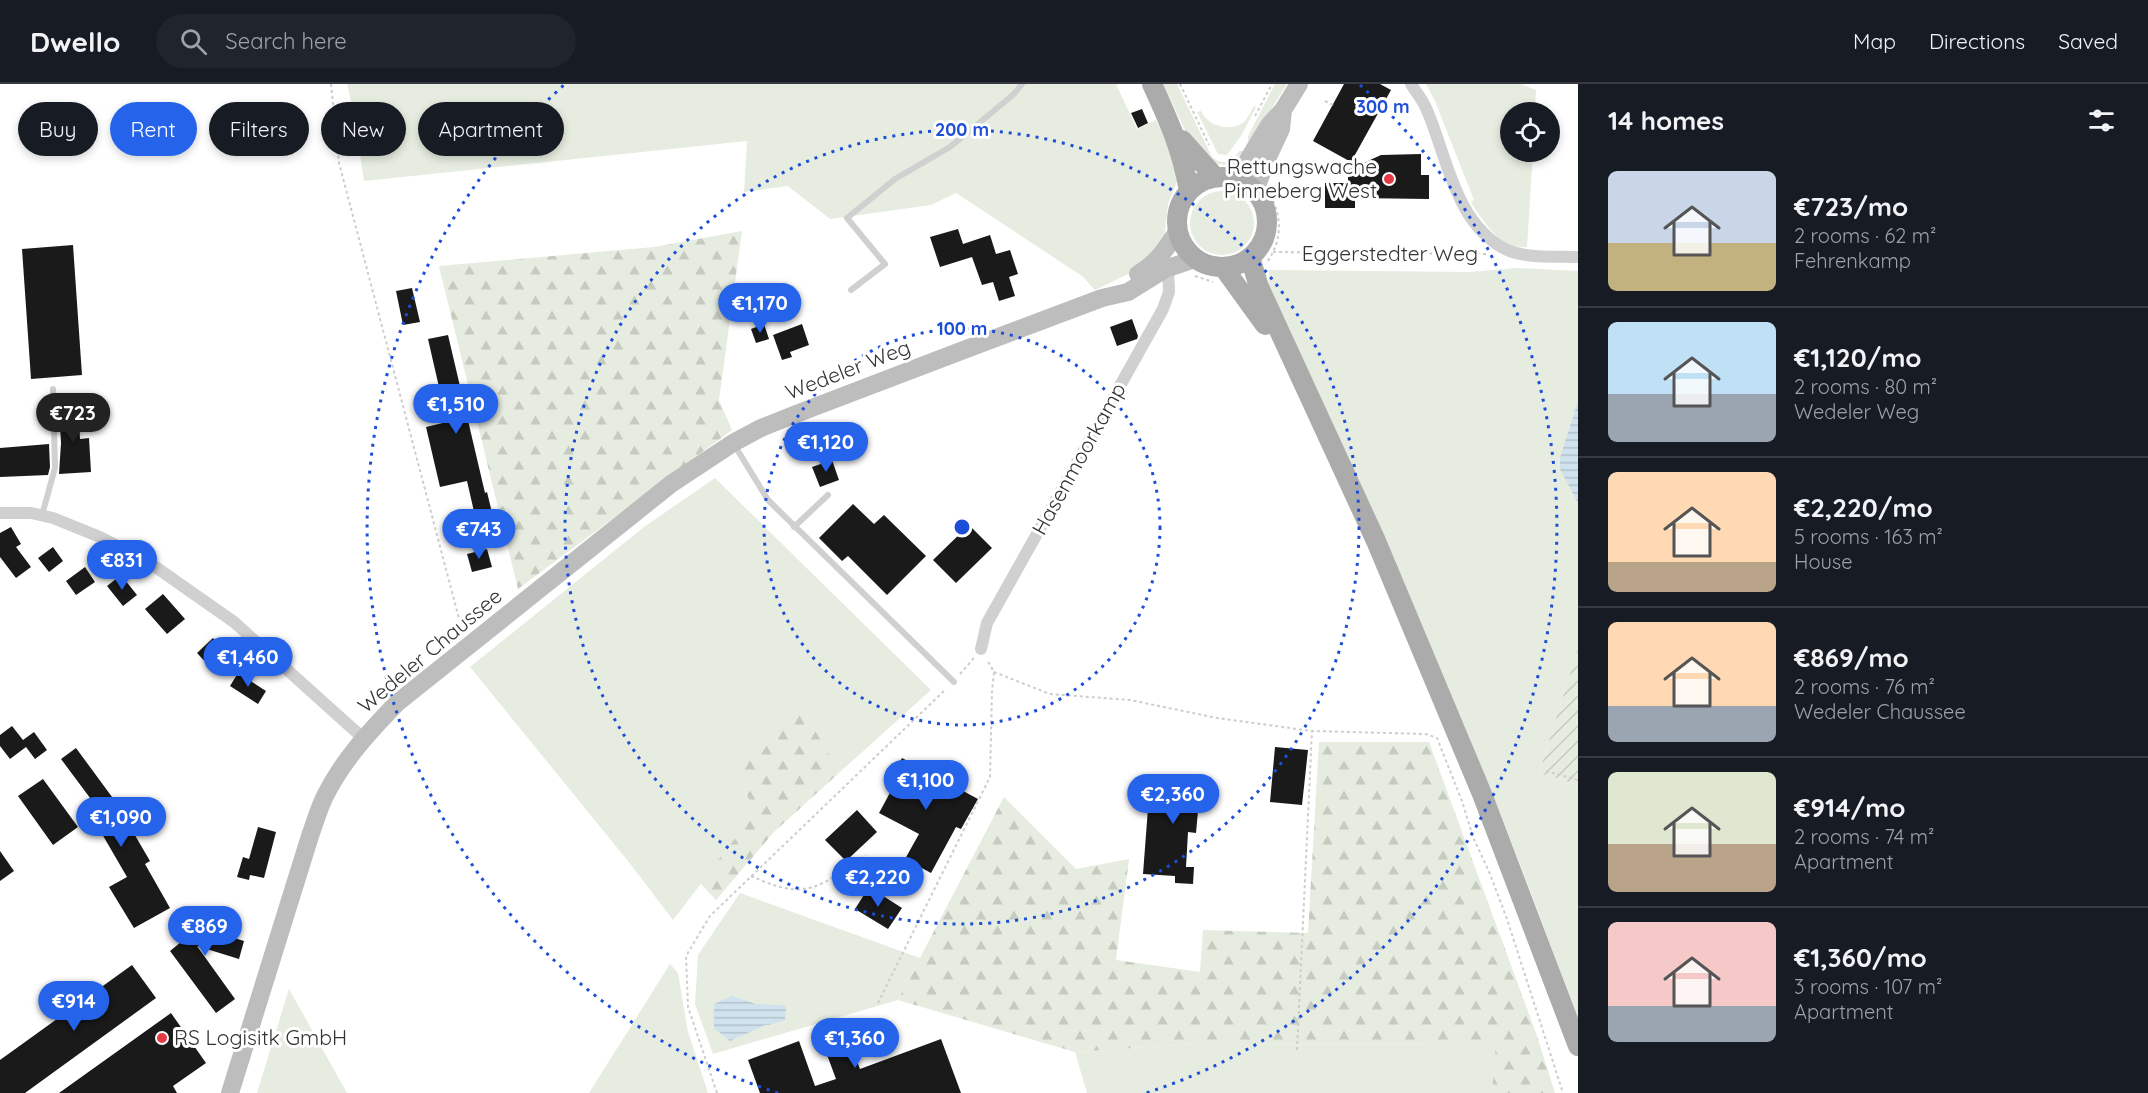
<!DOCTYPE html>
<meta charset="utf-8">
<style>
:root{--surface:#171b24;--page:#20242c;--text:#f1f3f6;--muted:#9ea1a6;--line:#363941;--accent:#2563eb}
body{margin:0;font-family:Quicksand,sans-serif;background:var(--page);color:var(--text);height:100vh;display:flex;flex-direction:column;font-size:22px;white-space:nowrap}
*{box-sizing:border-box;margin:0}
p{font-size:20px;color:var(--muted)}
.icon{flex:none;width:33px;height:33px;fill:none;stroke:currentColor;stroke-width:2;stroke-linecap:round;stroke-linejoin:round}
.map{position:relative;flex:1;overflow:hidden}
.side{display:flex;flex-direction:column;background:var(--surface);width:570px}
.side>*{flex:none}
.top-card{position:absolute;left:18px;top:18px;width:570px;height:54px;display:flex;gap:12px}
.tools{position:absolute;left:1500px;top:18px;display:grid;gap:12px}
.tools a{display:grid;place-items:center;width:60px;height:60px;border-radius:50%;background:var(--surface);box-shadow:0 3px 9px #0003;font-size:30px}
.price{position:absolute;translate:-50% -51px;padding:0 14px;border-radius:21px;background:var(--accent);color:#fff;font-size:20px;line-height:39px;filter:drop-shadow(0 2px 3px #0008)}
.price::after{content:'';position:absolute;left:50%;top:36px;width:18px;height:14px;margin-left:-9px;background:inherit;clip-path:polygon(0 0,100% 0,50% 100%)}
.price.current{background:#222;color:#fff}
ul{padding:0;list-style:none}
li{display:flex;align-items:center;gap:18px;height:150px;padding:0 30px}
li+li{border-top:2px solid var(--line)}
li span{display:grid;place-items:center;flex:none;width:168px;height:120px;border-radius:9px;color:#555}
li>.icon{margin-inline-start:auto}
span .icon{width:72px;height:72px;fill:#fffc;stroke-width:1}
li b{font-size:26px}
h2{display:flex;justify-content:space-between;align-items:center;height:72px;padding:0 30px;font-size:26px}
.pill{padding:0 21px;border-radius:27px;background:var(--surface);box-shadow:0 3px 9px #0003;font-size:21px;line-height:54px}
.pill.current{background:var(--accent);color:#fff}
header{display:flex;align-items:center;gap:36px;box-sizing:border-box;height:84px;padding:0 30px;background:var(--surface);border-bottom:2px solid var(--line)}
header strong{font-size:28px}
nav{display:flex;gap:33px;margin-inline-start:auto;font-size:21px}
.search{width:420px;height:54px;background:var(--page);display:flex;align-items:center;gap:15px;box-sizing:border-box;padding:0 21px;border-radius:33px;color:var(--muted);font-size:22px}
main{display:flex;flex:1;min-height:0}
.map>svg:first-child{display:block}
.grass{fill:#e6ecdf}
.forest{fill:url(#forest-firs)}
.garden{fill:url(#garden-furrows)}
.water{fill:url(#water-rules)}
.building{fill:#1a1a1a}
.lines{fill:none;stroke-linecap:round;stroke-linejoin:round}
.path{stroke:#cdcdcd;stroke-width:2;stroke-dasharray:3 3;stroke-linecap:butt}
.service{stroke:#d0d0d0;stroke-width:6}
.minor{stroke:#d0d0d0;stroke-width:12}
.secondary{stroke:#bdbdbd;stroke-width:18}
.primary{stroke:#ababab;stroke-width:20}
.ring{fill:none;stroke:#1d4ed8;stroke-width:3;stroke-dasharray:3 6}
.poi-dot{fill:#e63946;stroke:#fff;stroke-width:2}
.labels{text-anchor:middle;stroke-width:6;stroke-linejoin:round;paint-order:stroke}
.poi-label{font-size:21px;fill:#333;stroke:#fff;text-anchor:end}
.street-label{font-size:21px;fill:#333;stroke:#fff}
.centre{fill:#1d4ed8;stroke:#fff;stroke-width:3}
.ring-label{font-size:18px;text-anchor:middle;font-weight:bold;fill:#1d4ed8;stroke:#fff;stroke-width:6;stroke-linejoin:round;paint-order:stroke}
</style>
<header>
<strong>Dwello</strong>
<div class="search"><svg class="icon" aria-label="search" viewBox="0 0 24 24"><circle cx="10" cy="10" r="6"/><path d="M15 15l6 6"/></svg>Search here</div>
<nav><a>Map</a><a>Directions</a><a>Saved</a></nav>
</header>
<main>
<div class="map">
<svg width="1578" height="1009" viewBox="0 0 1578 1009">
<defs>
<pattern id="forest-firs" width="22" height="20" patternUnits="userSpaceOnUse" patternTransform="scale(1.5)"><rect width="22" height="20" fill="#e6ecdf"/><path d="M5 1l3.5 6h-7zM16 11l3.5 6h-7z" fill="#c6cbc0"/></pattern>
<pattern id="garden-furrows" width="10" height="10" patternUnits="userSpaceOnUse" patternTransform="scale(1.5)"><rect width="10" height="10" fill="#e6ecdf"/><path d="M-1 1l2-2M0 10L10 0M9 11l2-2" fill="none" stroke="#c6cbc0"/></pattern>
<pattern id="water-rules" width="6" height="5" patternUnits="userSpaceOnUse" patternTransform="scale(1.5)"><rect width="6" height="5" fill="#cfe2ee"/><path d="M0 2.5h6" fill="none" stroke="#b2c2cd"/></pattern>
</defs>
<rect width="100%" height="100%" fill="#fff"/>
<!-- grass -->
<path class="grass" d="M 347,0 L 1116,0 L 1137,45 L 1156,36 L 1174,71 L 1178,95 L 1168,120 L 1164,157 L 1139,185 L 1095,206 L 1082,192 L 956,109 L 931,121 L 830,135 L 788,102 L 744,108 L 747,57 L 364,97 L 354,30 Z
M 1163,0 L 1177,0 L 1212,73 C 1223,82 1232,78 1239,67 L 1244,67 L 1229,81 L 1214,80 L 1187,50 Z
M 1275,0 L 1287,0 L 1250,59 L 1248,57 L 1248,52 Z
M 1426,0 L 1521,0 L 1536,6 L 1535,28 L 1510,28 L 1510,68 L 1533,68 L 1527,163 C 1522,163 1516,163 1512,162 C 1497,157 1478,131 1471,118 L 1474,116 L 1435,17 Z
M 1254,22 L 1256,23 L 1241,52 L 1227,71 L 1218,70 L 1197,28 L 1201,27 C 1208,42 1228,48 1243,39 C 1247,36 1251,27 1254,22 Z
M1190 139a32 32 0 1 1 64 0a32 32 0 1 1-64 0Z
M 1518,184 L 1578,187 L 1578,564 L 1539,689 L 1578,701 L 1578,939 C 1492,687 1379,447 1268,206 L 1269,186 L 1469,188 Z
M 715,394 L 931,606 L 840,688 L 799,620 L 730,680 L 756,728 L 673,836 L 628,777 L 470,583 L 644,443 Z
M 740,809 L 920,874 L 898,916 L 713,970 L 695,920 L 698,871 Z
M 670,880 L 678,889 L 688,948 L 708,1009 L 589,1009 Z
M 289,905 L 347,1009 L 257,1009 Z
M 1195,960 L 1497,961 L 1492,1009 L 1087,1009 L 1075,968 Z"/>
<!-- forest -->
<path class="forest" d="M 742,147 L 719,316 L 732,346 L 518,505 L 439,182 L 654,163 Z
M 799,620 L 840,688 L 774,748 L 716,816 L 700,799 L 756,728 L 730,680 Z
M 1319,658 L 1429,658 L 1537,952 L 1555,1009 L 1492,1009 L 1496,961 L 1195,960 L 1075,968 L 898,916 L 1004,713 L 1076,785 L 1129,775 L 1116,876 L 1200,888 L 1203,846 L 1308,849 Z"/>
<!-- garden -->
<path class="garden" d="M 1578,564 L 1578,701 L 1539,689 Z"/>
<!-- water -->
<path class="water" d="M 1578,317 L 1578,419 L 1560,385 L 1560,374 Z
M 732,912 L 756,920 L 781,921 L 786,923 L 785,936 L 769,941 L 765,941 L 730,957 L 714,944 L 714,920 Z"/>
<!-- building -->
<path class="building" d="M 1344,0 L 1380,0 L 1391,6 L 1351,78 L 1313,57 Z
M 1142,25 L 1148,39 L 1138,44 L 1131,29 Z
M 1421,70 L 1421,91 L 1429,91 L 1429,115 L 1355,114 L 1355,124 L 1325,124 L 1325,99 L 1348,99 L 1348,86 L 1381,71 Z
M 958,145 L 963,160 L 990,151 L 996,170 L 1010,166 L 1018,190 L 1009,193 L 1015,212 L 999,217 L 993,198 L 982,201 L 972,173 L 940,183 L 930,153 Z
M 73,161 L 82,291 L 31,295 L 22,165 Z
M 412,204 L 420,238 L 403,241 L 396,207 Z
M 1132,235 L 1138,252 L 1137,255 L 1117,262 L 1110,243 Z
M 764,240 L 769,255 L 756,259 L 751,245 Z
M 802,240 L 809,261 L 790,268 L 792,273 L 782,276 L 773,251 Z
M 448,251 L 485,409 L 487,408 L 495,441 L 478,445 L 467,397 L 440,403 L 426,343 L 447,338 L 428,255 Z
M 78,323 L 80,355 L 89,354 L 91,388 L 59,390 L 61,359 L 59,324 Z
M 846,349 L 852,367 L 825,375 L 819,358 Z
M 49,360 L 50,383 L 48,391 L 0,393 L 0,364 Z
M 832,376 L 839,396 L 820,403 L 812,383 Z
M 853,420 L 874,440 L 884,431 L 926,472 L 887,511 L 848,472 L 842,477 L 819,454 Z
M 969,441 L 992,464 L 956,499 L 933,476 Z
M 11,443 L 21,460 L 16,463 L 31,483 L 16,494 L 0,473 L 0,449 Z
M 53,463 L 63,477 L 49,488 L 38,474 Z
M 487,465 L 492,483 L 472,488 L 467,470 Z
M 85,483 L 95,498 L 76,511 L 66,497 Z
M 121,491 L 137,511 L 123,522 L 107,502 Z
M 163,510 L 185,535 L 167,550 L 145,525 Z
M 213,554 L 227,569 L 211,584 L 197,569 Z
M 238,589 L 266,607 L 258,620 L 230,602 Z
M 12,642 L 23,656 L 34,648 L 47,666 L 35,675 L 26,663 L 10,675 L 0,662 L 0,651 Z
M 1275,663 L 1308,666 L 1302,721 L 1270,718 Z
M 76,664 L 115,717 L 150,777 L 145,780 L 170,824 L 134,844 L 109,803 L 127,793 L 91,731 L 99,726 L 61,675 Z
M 902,674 L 978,715 L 961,745 L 956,743 L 931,789 L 905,775 L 919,750 L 879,729 L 892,705 L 887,702 Z
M 1155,690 L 1210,694 L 1208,716 L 1199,716 L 1196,749 L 1188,748 L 1186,783 L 1194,783 L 1193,800 L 1175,799 L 1175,792 L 1143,790 L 1149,711 L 1154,711 Z
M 43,695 L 78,743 L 53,761 L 18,712 Z
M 857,726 L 877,748 L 846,777 L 825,756 Z
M 258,743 L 276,748 L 264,794 L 250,791 L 249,796 L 237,793 L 243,773 L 249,775 Z
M 0,767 L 14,787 L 0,797 Z
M 869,803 L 902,824 L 888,845 L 855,825 Z
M 201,827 L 218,849 L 244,857 L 239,875 L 197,862 L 235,915 L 216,929 L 170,867 L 181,858 L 172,840 L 183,834 L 185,838 Z
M 132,881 L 156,914 L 25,1009 L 0,1009 L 0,976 Z
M 171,929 L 206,979 L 173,1002 L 177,1009 L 59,1009 Z
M 841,935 L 860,985 L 941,955 L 961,1009 L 760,1009 L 748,976 L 799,957 L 815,1002 L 836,995 L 817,944 Z"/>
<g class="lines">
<!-- path -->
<path class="path" d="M 331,0 L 339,79 L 462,546
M 1180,0 L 1209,61
M 1325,17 L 1333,21
M 1255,32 L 1272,0
M 1273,168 L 1489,170
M 1268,177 C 1282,155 1282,135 1271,112
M 1195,192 L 1213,198
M 994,588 L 1050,610 L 1130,616 L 1217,634 L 1312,647 L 1426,650 L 1437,654 L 1462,717 L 1473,753 L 1490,790 L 1507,835 L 1563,1009
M 960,590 L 974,574
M 1546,687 L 1578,696
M 751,792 C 807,818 819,803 866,771
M 878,919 L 990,693 L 992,607 L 994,588 L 987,576
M 1297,966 L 1312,647
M 717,1009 L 688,923 L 686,872 L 710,832 L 946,605"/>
<!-- service -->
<path class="service" d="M 851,206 L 885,180 L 847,134 L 895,95 L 950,63 L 1014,10 L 1022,0
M 735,362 L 768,416 L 954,598
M 42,431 L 55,384 L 53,305
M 794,443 L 828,411"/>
<!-- minor -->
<path class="minor" d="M 1411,0 C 1416,8 1422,15 1426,24 C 1447,71 1454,138 1505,165 C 1526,175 1555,172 1578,173
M 0,429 L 31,429 L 53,434 L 100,453 L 147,477 L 234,538 L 363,654
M 981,565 L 987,539 L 1163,225 L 1169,208 L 1168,184"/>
<!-- secondary -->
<path class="secondary" d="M 1229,93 L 1246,79 L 1270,40 L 1283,26 L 1299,0
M 1255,107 L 1267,75 L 1281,45 L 1283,26
M 1138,190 C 1156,180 1166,165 1177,148
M 230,1009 L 310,752 C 315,738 319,724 325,712 C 343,676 369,648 397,619 L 671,400 L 733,359 L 761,344 L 796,330 L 961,267 L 1102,214 L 1128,208 L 1165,185 L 1195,175"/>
<!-- primary -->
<path class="primary" d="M 1152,0 C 1169,37 1182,66 1189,107
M 1182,56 L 1215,93
M1177 138a45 45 0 1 1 90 0a45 45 0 1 1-90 0Z
M 1250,173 L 1259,203 L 1376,457 L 1482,710 L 1578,962
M 1223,183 L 1265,241"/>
</g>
<!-- distance rings -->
<g class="ring">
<circle cx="962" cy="443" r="198"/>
<circle cx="962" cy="443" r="397"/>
<path d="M778 1009A595 595 0 0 1 564 1M1360 1A595 595 0 0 1 1146 1009"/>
</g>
<!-- markers -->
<g class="poi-dot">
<circle cx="1389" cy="95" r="6"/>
<circle cx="162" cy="954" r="6"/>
</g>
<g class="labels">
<!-- poi labels -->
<g class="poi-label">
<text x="1377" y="90">Rettungswache<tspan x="1377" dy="24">Pinneberg West</tspan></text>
<text x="174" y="961" text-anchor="start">RS Logisitk GmbH</text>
</g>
<!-- street labels -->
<g class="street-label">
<text x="1390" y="177">Eggerstedter Weg</text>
<text transform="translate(848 286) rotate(-21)" y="7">Wedeler Weg</text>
<text transform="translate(1079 375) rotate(-61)" y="7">Hasenmoorkamp</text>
<text transform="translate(430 567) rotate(-40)" y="7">Wedeler Chaussee</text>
</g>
</g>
<circle cx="962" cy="443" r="9" class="centre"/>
<g class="ring-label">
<text x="1383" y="29">300 m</text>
<text x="962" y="52">200 m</text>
<text x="962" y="251">100 m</text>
</g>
</svg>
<div class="tools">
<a><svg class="icon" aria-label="locate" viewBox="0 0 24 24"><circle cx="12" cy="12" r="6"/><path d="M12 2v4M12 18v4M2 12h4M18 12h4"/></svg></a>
</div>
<b class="price" style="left:760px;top:250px">€1,170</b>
<b class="price" style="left:456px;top:351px">€1,510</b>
<b class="price current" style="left:73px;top:360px">€723</b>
<b class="price" style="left:826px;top:389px">€1,120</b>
<b class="price" style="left:479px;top:476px">€743</b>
<b class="price" style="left:122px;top:507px">€831</b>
<b class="price" style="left:248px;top:604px">€1,460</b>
<b class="price" style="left:926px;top:727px">€1,100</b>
<b class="price" style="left:1173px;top:741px">€2,360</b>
<b class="price" style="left:121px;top:764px">€1,090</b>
<b class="price" style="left:878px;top:824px">€2,220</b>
<b class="price" style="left:205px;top:873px">€869</b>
<b class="price" style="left:74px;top:948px">€914</b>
<b class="price" style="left:855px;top:985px">€1,360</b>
<div class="top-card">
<a class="pill">Buy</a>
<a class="pill current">Rent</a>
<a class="pill">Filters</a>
<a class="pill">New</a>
<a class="pill">Apartment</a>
</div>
</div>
<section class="side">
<h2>14 homes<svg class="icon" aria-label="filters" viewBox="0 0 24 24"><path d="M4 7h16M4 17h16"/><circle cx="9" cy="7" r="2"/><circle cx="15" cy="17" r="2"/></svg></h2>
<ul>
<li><span style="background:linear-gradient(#c9d6e8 60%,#c2b280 0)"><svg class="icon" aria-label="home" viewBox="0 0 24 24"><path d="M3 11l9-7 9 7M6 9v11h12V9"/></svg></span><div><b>€723/mo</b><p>2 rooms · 62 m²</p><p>Fehrenkamp</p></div></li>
<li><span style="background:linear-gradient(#bfe0f5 60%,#9aa5b1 0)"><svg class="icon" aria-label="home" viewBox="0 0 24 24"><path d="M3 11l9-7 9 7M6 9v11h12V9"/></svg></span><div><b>€1,120/mo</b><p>2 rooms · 80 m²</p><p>Wedeler Weg</p></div></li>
<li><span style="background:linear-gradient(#ffd9b3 75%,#b9a48a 0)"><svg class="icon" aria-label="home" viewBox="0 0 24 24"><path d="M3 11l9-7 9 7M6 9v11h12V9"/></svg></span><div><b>€2,220/mo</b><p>5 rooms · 163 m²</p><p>House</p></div></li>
<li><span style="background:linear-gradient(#ffd9b3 70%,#9aa5b1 0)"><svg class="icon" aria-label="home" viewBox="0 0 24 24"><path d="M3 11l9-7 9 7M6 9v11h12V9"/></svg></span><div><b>€869/mo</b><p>2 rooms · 76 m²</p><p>Wedeler Chaussee</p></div></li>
<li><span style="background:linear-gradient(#dfe7d0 60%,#b9a48a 0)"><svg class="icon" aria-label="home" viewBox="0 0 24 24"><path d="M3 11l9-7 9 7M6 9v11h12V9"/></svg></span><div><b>€914/mo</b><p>2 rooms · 74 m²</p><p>Apartment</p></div></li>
<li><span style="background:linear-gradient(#f6c9c9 70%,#9aa5b1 0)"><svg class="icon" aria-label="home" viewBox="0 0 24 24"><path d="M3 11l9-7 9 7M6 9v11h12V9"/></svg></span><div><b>€1,360/mo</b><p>3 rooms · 107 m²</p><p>Apartment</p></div></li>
</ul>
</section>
</main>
